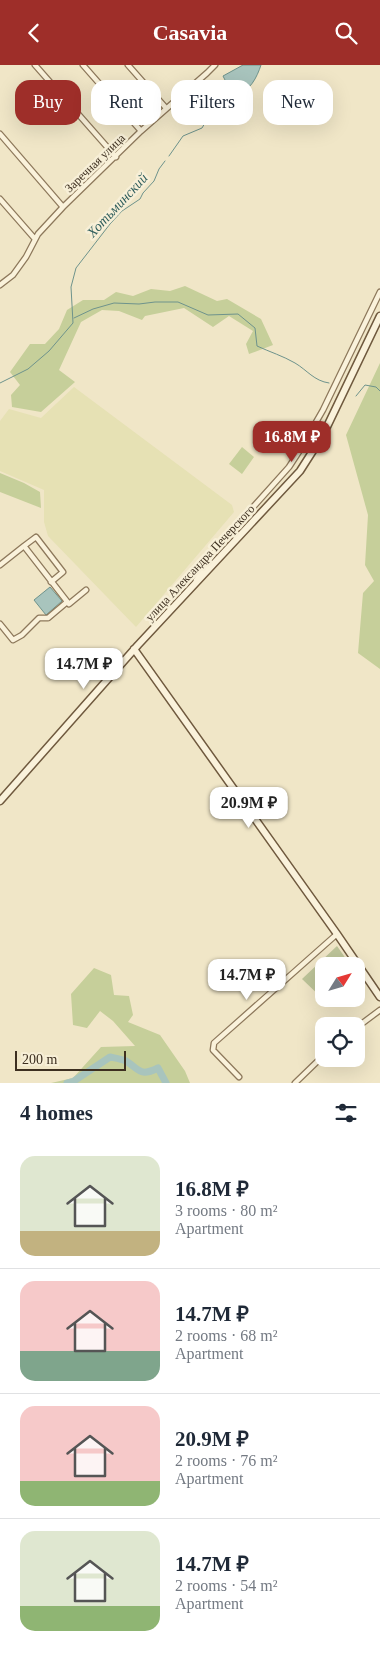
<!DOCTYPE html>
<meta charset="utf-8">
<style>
:root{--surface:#fff;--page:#f6f6f7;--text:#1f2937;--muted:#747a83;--line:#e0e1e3;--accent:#9e2e29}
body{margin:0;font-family:"Times New Roman",serif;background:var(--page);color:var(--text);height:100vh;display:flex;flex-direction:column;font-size:19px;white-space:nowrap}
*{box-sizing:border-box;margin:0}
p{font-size:16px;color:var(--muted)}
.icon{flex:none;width:28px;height:28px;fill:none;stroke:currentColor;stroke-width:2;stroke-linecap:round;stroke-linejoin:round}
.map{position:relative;height:1018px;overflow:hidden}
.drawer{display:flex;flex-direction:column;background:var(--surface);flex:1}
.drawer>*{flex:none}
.hud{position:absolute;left:15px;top:15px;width:350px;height:45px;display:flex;gap:10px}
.needle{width:32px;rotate:53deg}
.controls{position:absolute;left:315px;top:892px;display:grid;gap:10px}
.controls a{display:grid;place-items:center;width:50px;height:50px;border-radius:10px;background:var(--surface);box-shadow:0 5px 20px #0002;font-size:25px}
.scale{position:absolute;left:15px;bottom:12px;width:111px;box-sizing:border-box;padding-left:5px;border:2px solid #3d2f20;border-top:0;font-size:14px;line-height:18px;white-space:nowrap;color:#3d2f20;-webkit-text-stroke:4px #f7efd7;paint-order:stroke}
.price{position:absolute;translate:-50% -42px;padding:0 11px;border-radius:10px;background:#fff;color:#222;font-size:16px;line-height:32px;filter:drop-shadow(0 1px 2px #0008)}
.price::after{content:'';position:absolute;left:50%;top:30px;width:15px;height:11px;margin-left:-8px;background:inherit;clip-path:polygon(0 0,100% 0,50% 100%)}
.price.active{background:var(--accent);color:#fff}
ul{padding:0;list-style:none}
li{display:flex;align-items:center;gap:15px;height:125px;padding:0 20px}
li+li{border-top:1px solid var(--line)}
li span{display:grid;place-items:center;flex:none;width:140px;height:100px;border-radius:15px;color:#555}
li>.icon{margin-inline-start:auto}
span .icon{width:60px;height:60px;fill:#fffc;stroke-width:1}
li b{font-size:21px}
h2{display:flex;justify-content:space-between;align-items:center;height:60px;padding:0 20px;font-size:21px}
.tag{padding:0 18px;border-radius:15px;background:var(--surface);box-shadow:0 5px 20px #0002;font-size:18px;line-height:45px}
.tag.active{background:var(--accent);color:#fff}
header{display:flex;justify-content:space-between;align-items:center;height:65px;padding:0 20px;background:var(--accent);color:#fff;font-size:22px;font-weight:700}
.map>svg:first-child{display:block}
.farmland{fill:#e6e1b4}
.green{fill:#c6cf9a}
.cemetery{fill:#bdc499}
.water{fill:#a8c4bd;stroke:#6e938c}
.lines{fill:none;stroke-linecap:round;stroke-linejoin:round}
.stream{stroke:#6e938c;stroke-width:1}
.river{stroke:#a8c4bd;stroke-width:7}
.street-casing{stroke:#8d785b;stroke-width:7}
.secondary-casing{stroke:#6f593e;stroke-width:9}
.street{stroke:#faf2db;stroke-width:4.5}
.secondary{stroke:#faf2db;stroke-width:6}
.labels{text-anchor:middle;stroke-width:5;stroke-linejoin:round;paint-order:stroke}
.street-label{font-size:12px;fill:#3d2f20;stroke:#f7efd7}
.water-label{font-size:14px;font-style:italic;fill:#2e5d5c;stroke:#f7efd7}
</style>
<header><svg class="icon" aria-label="back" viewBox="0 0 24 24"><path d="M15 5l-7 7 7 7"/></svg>Casavia<svg class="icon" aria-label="search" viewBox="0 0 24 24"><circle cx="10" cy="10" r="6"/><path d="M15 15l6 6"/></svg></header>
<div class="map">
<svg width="380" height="1018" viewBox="0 0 380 1018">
<rect width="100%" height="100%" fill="#f0e6c7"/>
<!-- farmland -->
<path class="farmland" d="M 74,322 L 232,440 L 234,447 L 136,562 L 48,471 L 44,457 L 44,425 L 0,406 L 0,356 L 9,344 L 41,353 Z"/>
<!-- green -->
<path class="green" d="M 185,221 L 217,236 L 227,234 L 261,254 L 273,280 L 249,289 L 246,279 L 253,266 L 229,251 L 213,262 L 184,243 L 145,251 L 142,255 L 119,246 L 102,245 L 81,257 L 59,305 L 75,317 L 41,347 L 12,342 L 11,330 L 20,320 L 10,307 L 30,279 L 45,279 L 59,264 L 67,245 L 83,235 L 104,235 L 116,227 L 133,231 L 151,224 L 170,226 Z
M 380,298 L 380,604 L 358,588 L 363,528 L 374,516 L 365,500 L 368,450 L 346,370 Z
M 242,382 L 254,392 L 242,409 L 229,399 Z
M 0,408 L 24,418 L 40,427 L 41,443 L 0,427 Z
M 94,903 L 111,910 L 114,930 L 129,931 L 133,950 L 128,957 L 160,970 L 185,1006 L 190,1018 L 51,1018 L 73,1013 L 101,982 L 135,981 L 113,956 L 100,946 L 87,963 L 73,960 L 71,929 Z"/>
<!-- cemetery -->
<path class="cemetery" d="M 337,881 L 351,901 L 324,901 L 324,934 L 330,934 L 325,936 L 302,914 Z"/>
<!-- water -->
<path class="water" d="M 243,0 L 261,0 C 257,12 250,27 236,29 L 227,19 L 223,11 Z
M 50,522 L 62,536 L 46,550 L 34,535 Z"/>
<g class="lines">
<!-- stream -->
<path class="stream" d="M 169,91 L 183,71 L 202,63 L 215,41 L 231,24
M 74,253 L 93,244 L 114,238 L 139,239 L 155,237 L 178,237 L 208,250 L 238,249 L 255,263 L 257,281 C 270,287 283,291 295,298 C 307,305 314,316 329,318
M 0,318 L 28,304 L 49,286 L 73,258 L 71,222 L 76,203 L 110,159 L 122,146 L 140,134 L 143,128 L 154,116 L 159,104 L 165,96
M 356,331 L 365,320 L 376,322 L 380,326"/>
<!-- river -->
<path class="river" d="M 67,1018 L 74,1016 L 110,992 C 115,993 122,994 126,996 C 140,1005 140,1012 158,1003 L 166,1018"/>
<defs>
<path id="street" d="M 35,0 L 116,92
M 83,0 L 141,66
M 128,0 L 166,43
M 0,69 L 63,142
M 0,134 L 35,174
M 0,220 L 13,210 L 26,192 L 38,169 L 63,142 L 141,66 L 207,8 L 215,0
M 24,481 L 36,472 L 63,507 L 51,517
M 0,500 L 24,481 L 69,539 L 86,525
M 196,515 L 220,479 L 289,402 L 300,385 L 323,345 L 380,227
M 0,559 L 13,575 L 22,570 L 39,553 L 48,553 L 67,537
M 356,963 L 380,945
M 239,1012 L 213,985 L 214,978 L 337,869
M 295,1018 L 324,990"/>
<path id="secondary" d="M 134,584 L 337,869 L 380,932
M 0,736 L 138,580 L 300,406 L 323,370 L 380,251"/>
</defs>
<!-- street casing -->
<use href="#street" class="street-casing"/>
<!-- secondary casing -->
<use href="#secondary" class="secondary-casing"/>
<!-- street -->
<use href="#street" class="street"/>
<!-- secondary -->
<use href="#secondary" class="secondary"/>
</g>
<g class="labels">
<!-- street labels -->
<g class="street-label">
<text transform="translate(95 98) rotate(-44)" y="4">Заречная улица</text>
<text transform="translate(200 498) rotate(-47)" y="4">улица Александра Печерского</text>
</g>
<!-- water labels -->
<g class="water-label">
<text transform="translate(117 140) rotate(-47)" y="5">Хотьминский</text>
</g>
</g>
</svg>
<div class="controls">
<a><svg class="needle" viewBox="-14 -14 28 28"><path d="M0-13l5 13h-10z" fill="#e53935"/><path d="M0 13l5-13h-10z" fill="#747a83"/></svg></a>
<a><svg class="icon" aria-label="locate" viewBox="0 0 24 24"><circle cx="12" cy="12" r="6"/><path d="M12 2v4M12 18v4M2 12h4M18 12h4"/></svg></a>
</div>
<div class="scale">200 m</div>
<b class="price active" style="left:292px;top:398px">16.8M ₽</b>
<b class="price" style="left:84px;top:625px">14.7M ₽</b>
<b class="price" style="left:249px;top:764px">20.9M ₽</b>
<b class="price" style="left:247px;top:936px">14.7M ₽</b>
<div class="hud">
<a class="tag active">Buy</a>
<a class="tag">Rent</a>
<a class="tag">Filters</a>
<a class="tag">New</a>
</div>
</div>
<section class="drawer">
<h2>4 homes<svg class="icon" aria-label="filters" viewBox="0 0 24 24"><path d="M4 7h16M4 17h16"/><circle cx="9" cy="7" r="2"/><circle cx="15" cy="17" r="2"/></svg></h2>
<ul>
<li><span style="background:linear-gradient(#dfe7d0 75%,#c2b280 0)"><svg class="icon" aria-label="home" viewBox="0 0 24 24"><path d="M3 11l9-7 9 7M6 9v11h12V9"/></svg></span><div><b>16.8M ₽</b><p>3 rooms · 80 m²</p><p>Apartment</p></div></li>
<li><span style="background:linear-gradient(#f6c9c9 70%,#7fa58c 0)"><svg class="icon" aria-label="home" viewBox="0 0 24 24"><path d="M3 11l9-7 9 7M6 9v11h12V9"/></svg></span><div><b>14.7M ₽</b><p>2 rooms · 68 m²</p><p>Apartment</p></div></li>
<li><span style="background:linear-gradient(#f6c9c9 75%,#8fb573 0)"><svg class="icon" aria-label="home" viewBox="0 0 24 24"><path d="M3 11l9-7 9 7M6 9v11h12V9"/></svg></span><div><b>20.9M ₽</b><p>2 rooms · 76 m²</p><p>Apartment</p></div></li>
<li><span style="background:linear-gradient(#dfe7d0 75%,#8fb573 0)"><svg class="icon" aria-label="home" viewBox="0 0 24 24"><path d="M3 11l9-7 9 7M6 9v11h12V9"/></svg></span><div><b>14.7M ₽</b><p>2 rooms · 54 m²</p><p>Apartment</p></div></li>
</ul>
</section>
